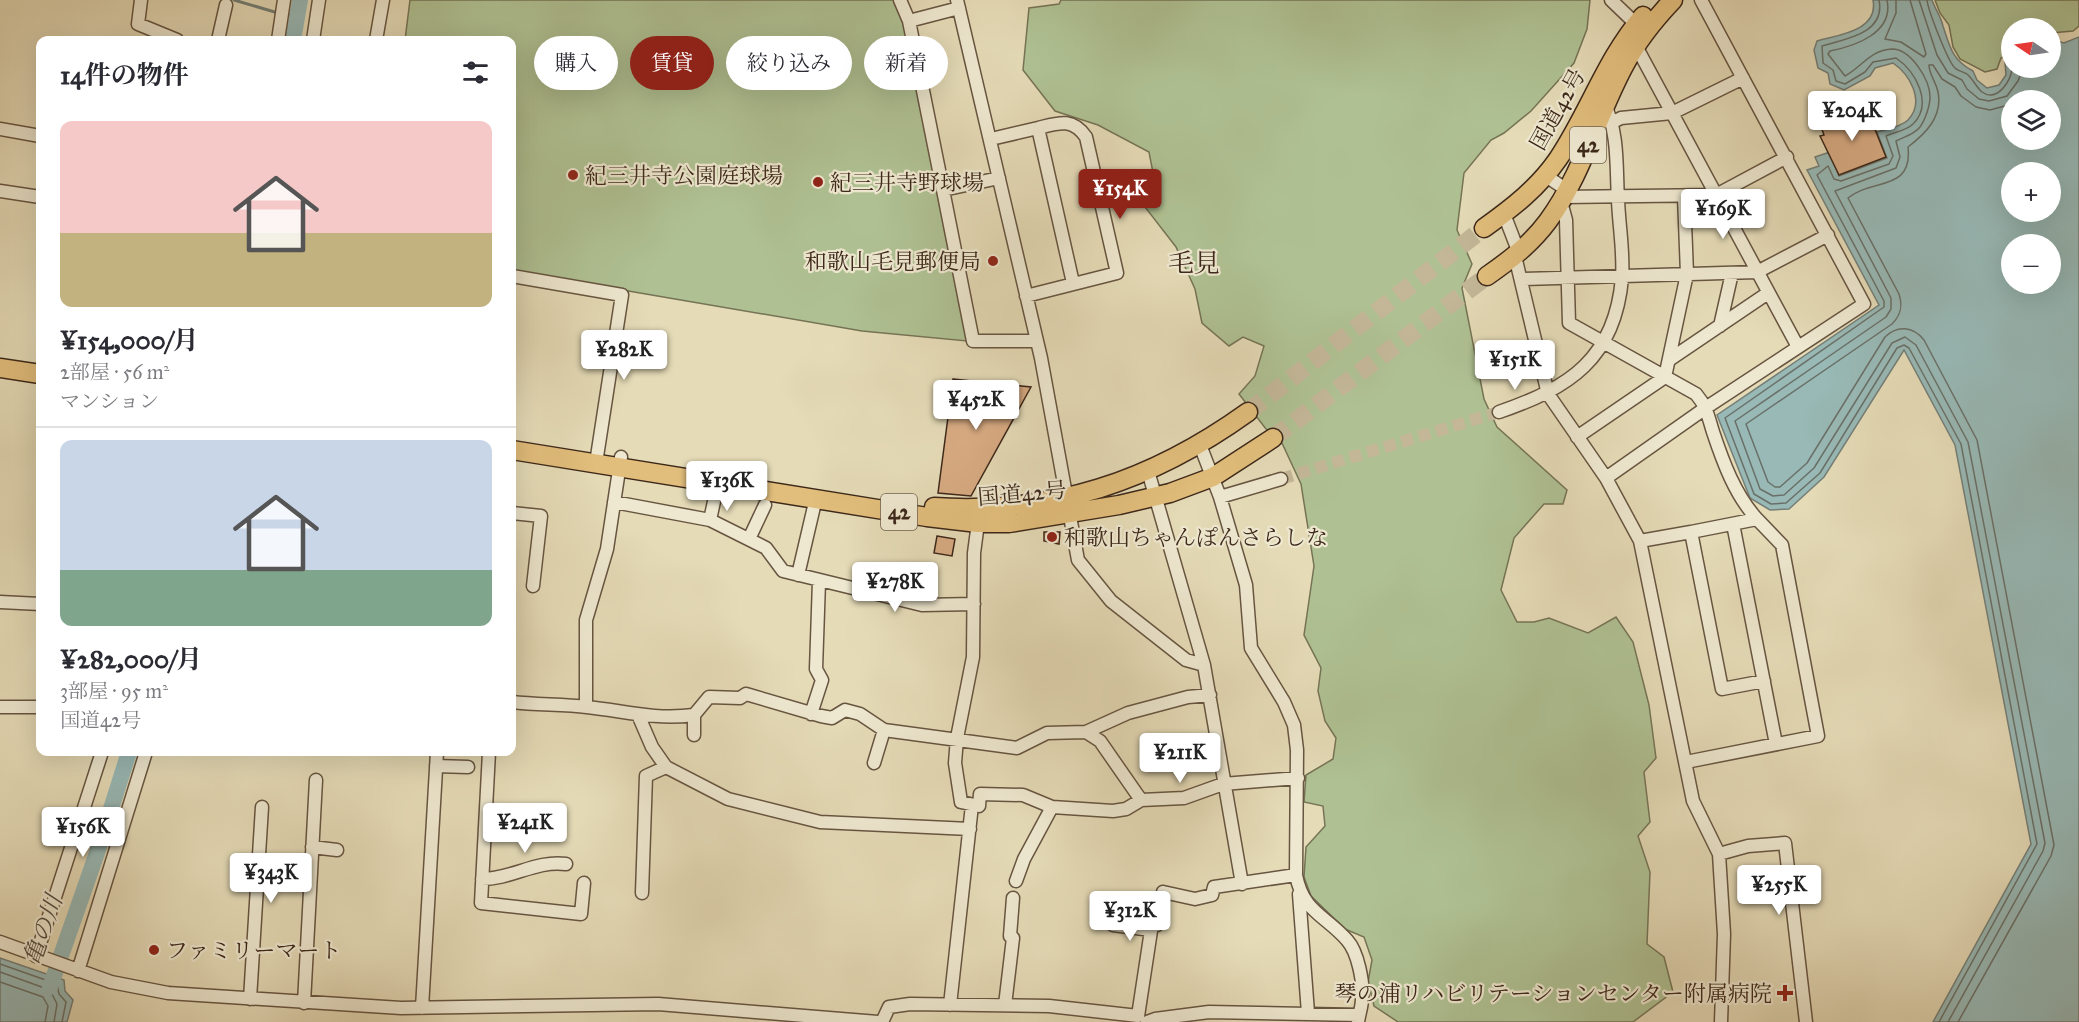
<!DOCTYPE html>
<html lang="ja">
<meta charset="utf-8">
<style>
:root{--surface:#fff;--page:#f2f2f3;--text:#2b2b33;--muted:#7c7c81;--line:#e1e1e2;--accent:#8f2418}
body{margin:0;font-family:"IM FELL Great Primer","Noto Serif JP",serif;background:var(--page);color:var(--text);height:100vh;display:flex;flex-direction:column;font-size:22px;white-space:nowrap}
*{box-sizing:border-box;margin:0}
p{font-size:20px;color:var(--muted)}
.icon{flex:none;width:33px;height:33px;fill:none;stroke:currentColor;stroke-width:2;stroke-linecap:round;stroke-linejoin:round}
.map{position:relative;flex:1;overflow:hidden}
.sheet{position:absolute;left:36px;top:36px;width:480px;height:720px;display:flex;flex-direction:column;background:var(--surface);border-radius:12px;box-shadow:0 6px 24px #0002}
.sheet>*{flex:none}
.top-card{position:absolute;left:534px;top:36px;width:570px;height:54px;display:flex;gap:12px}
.needle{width:39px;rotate:283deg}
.tools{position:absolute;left:2001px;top:18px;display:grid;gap:12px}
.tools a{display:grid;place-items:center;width:60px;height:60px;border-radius:50%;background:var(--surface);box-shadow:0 6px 24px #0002;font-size:30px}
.price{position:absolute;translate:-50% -51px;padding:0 14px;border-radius:6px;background:#fff;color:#222;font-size:20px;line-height:39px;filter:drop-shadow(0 2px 3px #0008)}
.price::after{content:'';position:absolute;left:50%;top:36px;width:18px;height:14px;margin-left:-9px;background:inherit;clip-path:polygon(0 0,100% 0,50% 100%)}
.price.current{background:var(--accent);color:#fff}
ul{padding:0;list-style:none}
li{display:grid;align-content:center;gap:12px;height:318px;padding:0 24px}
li+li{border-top:2px solid var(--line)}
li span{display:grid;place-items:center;height:186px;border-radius:12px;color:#555}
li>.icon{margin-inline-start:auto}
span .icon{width:108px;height:108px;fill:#fffc;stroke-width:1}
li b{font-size:26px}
h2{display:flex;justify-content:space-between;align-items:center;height:72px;padding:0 24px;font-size:26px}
.tag{padding:0 21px;border-radius:27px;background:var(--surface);box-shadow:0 6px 24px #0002;font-size:21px;line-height:54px}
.tag.current{background:var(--accent);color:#fff}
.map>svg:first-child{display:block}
.green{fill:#afc193;stroke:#767456;stroke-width:1.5}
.water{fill:#98b9b6;stroke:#747f78;stroke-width:1.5;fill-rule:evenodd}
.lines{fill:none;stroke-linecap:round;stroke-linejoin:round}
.shore{stroke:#6a7068;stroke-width:1.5}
.stream{stroke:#747f78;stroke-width:3}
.river{stroke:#98b9b6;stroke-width:16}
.building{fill:#d8ab83;stroke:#3d281a;stroke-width:1.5}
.minor-tunnel{stroke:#c3b798;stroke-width:12;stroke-dasharray:12 6;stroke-linecap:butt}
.highway-tunnel{stroke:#c3b798;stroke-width:18;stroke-dasharray:18 9;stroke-linecap:butt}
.minor-casing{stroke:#675541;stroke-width:15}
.highway-casing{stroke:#3d281a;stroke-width:21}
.minor{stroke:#eee8d0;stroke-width:12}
.highway{stroke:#e2be7c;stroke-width:18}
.poi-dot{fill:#8f2418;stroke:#eee8d0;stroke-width:2}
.labels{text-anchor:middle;stroke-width:4.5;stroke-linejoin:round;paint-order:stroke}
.shield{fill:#eee8d0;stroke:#726251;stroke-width:1.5}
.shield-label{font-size:21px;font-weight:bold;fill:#3d281a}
.street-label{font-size:22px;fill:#3d281a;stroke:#eee8d0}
.poi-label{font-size:22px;fill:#3d281a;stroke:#eee8d0;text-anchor:start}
.water-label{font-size:24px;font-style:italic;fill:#544c41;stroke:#eee8d0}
.quarter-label{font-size:26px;fill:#3d281a;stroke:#eee8d0}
</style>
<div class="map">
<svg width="2079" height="1022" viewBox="0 0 2079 1022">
<rect width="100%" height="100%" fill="#e5dbb7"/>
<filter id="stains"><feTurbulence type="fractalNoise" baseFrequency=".00333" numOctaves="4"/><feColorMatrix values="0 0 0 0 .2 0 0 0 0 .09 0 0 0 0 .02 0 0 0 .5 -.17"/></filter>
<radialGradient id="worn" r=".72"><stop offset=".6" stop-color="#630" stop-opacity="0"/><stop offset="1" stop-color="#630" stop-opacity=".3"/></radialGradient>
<!-- green -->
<path class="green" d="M 410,0 L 896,0 L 908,31 L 967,341 L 862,331 L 512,271 L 512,40 L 405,40 Z
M 1061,0 L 1590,0 L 1587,29 L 1574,63 L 1531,111 L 1504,133 L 1491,140 L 1464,173 L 1457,230 L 1472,264 L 1462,288 L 1484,399 L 1497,427 L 1567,490 L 1563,504 L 1544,504 L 1514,538 L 1501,590 L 1517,622 L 1534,622 L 1549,618 L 1588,633 L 1616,617 L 1633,642 L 1649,705 L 1656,758 L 1644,772 L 1650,822 L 1638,836 L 1650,872 L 1647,944 L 1664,957 L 1673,992 L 1633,1022 L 1398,1022 L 1374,1006 L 1368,982 L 1372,960 L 1364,937 L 1345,929 L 1311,896 L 1304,877 L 1306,847 L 1325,826 L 1323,806 L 1304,802 L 1306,775 L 1333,759 L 1336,738 L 1325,721 L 1318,691 L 1321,668 L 1304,635 L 1314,566 L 1301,484 L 1281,441 L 1266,429 L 1239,394 L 1255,376 L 1264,346 L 1243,337 L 1229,346 L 1202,323 L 1195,289 L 1176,247 L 1145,207 L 1155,183 L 1149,152 L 1098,125 L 1055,111 L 1023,70 L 1029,8 L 1059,4 Z
M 1935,0 L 2079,0 L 2079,26 L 2073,31 L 2051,33 L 2050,28 L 2012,28 L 2011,54 L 2001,58 L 1997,69 L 1985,72 L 1960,59 L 1953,47 L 1949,25 L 1940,13 Z"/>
<!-- water -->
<path class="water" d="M 1873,0 L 1932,0 C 1935,9 1941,17 1943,26 C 1950,47 1952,60 1973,71 L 1977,80 L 1987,88 L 1999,85 L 2006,75 L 2005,62 L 2011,60 L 2012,68 L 2050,68 L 2051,39 L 2064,43 L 2079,37 L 2079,1022 L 1933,1022 L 2031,844 L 1955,445 L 1904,350 L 1824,477 L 1789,509 L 1770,510 L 1750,498 L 1717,415 L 1879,305 L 1807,170 L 1819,166 L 1815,157 L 1830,152 L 1839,176 L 1887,158 L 1877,132 C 1887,129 1901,127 1908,120 C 1926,101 1909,74 1893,63 L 1875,68 L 1870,76 L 1844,90 L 1830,84 L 1828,73 L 1818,68 L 1814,50 L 1817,41 C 1838,35 1879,31 1873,0 ZM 2012,100 L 2050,100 L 2050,140 L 2012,140 ZM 2012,172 L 2050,172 L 2050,212 L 2012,212 ZM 2012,244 L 2050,244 L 2050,284 L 2012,284 Z
M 0,958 L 64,980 L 65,991 L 73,1000 L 67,1022 L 0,1022 Z"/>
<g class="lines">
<!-- shore -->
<path class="shore" d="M 1879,0 C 1886,34 1844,39 1822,46 L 1823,63 L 1833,70 L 1836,81 L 1845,84 L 1865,72 L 1873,62 L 1896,58 C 1915,71 1934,103 1913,124 C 1906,131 1894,132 1886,136 L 1893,156 L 1889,164 L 1841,181 L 1834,179 L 1828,166 L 1817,175 L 1884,301 L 1884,307 L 1725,418 L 1754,494 L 1771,504 L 1786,503 L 1820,473 L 1897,348 L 1904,345 L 1909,348 L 1961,444 L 2037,844 L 1939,1022
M 1887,0 C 1894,33 1855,46 1830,51 L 1828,54 L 1845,76 C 1862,67 1870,50 1892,49 C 1911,49 1930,80 1930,97 C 1930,106 1925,120 1920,127 C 1914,135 1903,137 1896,141 L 1900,157 L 1896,168 L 1835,191 L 1891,298 L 1891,309 L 1886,317 L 1735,421 L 1760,489 L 1773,496 L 1784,495 L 1814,468 L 1892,343 L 1905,337 L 1916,345 L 1968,442 L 2045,843 L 2043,851 L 1948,1022
M 1896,0 L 1896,13 L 1885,39 L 1901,42 L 1924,57 L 1926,54 L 1910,0
M 1919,0 L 1937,55 L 1948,73 L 1962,80 L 1967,89 L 1979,99 L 1989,101 L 2007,96 L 2018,81 L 2023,68
M 1927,0 C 1928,10 1948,62 1955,68 C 1958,71 1964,72 1967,74 C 1973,79 1976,87 1982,92 C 1997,103 2012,80 2012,68
M 0,964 L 57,984 L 59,994 L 66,1002 L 62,1022
M 0,972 L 50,990 L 57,1004 L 54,1022
M 0,982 L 43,997 L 48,1006 L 45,1022
M 1958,1022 L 2051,856 L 2054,845 L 1977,440 L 1924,340 C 1913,326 1897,325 1885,337 L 1807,463 L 1780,487 L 1775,487 L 1768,482 L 1746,424 L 1892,324 C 1901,315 1903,306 1899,294 L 1848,198 C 1872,178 1913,192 1908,147 C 1925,134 1943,117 1938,92 C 1936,82 1929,74 1929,65 L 1933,65 L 1942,79 L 1955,87 L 1961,96 L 1976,107 L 1990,110 L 2012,104"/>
<!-- stream -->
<path class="stream" d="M 234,0 L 278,13
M 284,14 L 297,18"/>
<!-- river -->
<path class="river" d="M 293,40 L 300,0
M 50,987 L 97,853 L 129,752"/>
</g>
<!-- building -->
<path class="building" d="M 1867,109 L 1886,157 L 1839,175 L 1820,136 L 1824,135 L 1820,124 Z
M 953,379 L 1031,387 L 971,496 L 938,493 Z
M 1044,532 L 1060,532 L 1059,544 L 1044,541 Z
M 937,536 L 955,539 L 952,556 L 934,553 Z"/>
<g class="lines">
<!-- minor-tunnel -->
<path class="minor-tunnel" d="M 1281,479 L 1499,412"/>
<!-- highway-tunnel -->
<path class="highway-tunnel" d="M 1248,412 L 1484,228
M 1273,438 L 1487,276"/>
<defs>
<path id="minor" d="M 141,0 L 138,24 L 177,40
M 900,0 L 909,21
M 957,0 L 1041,358 L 1078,560 L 1111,601 L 1186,660 L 1204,665
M 1611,0 L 1636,24
M 218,40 L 226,5
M 278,40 L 284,0
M 313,40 L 319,0
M 376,40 L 383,0
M 1636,46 L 1798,347
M 1613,122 L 1621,118 L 1672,113 L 1743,78
M 0,129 L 40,136
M 991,139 L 1038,128 L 1073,283
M 1546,176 L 1567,190
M 999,178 L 943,190 L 973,341 L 1037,341
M 943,190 L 909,21 L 959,8
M 0,191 L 40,197
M 1563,197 L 1716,195 L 1787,157
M 1558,206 L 1563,209 L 1566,220 L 1569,323 L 1696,394 C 1707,407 1708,416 1713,432 C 1723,462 1735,495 1757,519
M 1504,214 L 1519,253
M 1515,256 L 1548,394 L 1606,478 L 1640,541 L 1693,801 L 1719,854 L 1724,934 L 1721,1022
M 512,276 L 622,295 L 596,463
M 1522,279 L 1757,272 L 1828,235
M 1026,296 L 1117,273 L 1086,137 C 1072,117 1058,123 1038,128
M 1720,326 L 1732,273
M 1669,360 L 1768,293
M 1499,412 C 1569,388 1615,359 1622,278 C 1624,253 1619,226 1618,200 C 1616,167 1619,133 1604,103
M 1577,437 L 1665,377 L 1687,274 L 1684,196
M 1200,445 L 1220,497 L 1246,585 L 1251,648 L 1284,702 L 1294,725 L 1297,750 L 1296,875 C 1303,912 1325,915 1347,940 C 1358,952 1364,983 1362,999 C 1362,1007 1359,1014 1358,1022
M 1148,471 L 1204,665 L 1242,884
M 1606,478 L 1707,407 L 1864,304 L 1701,0
M 1220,497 L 1281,479
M 614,502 L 710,520 L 766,548 L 783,571 L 922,605 L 974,604
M 512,513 L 541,516 L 533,586
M 710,520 L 718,483
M 978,523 L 974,553 L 973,657 L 957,738 L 955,763 L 961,802 L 979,806 L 980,794 L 1023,795 L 1052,807 L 1113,811 L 1126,809 L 1141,800 L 1184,798 L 1223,784 L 1298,778
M 1733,524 L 1776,744
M 749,539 L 765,505
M 1640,541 L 1691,532 L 1722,689 L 1764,681
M 798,575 L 816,498
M 0,602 L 40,604
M 512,702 C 537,705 562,704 587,707 C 625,711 654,720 694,715 L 709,697 L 740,698 L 746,694 L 821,716 L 832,718 L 845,710 L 860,714 L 884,730 L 1017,748 L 1047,733 L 1086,732 L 1128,713 L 1188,697 L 1210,695
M 0,707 L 40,707
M 586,707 L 586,620 L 607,549 L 621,457
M 811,714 L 822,680 L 816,669 L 819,581
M 639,717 L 652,747 L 666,767 L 728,799 L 820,822 L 970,829
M 1086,732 L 1100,741 L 1141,800
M 694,735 L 694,715
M 489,752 L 481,903 L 581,914 L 584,883
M 1686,762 L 1818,736 L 1782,545 L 1757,519 L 1691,532
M 874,763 L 884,730
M 436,766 L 468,767
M 312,847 L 337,850
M 1719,854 L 1748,846 L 1785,843 L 1806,1022
M 290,871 L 311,872
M 482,879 C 512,879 536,860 566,864
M 1016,881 L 1024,859 L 1052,807
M 642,893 L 646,776 L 666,767
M 1299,894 L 1308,1013
M 1113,925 L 1151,930
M 0,942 L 111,982 L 168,993 L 401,1008 L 658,1004 L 878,1022
M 36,956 L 102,752
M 78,971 L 146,752
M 250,999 L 262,807
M 304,1003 L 316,780
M 950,1005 L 972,805
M 1005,1005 L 1013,938 L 1010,936 L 1013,898
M 422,1008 L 437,752
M 882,1022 L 889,1007 L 910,1004 L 1049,1006 L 1138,1016 L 1152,924 L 1157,925 L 1163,892 L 1195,899 L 1212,895 L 1214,887 L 1296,875
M 1147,1022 L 1155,1019 L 1209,1012 L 1359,1015"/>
<path id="highway" d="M 1484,228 C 1512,208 1538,188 1558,159 C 1589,113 1606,59 1643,16
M 1487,276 C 1510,260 1531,244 1548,221 C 1582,175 1597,116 1624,66 C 1637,41 1654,20 1673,0
M 0,368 L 40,374
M 512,450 L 927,517 L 978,523 L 1009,523 L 1119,505 L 1170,493 L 1213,477 L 1273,438
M 934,507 C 1052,515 1152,481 1248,412"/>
</defs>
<!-- minor casing -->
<use href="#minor" class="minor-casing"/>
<!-- highway casing -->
<use href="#highway" class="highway-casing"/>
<!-- minor -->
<use href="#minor" class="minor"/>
<!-- highway -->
<use href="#highway" class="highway"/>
</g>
<!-- markers -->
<g class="poi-dot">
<circle cx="573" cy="175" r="6"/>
<circle cx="818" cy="182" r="6"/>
<circle cx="993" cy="261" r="6"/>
<circle cx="1052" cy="537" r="6"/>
<circle cx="154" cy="950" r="6"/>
<path d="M1782 984h6v6h6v6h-6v6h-6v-6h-6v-6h6z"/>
</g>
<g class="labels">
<!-- shield labels -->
<g class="shield">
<rect x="1570" y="127" width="36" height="36" rx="4.5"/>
<rect x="881" y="494" width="36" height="36" rx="4.5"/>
</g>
<g class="shield-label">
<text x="1588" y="152">42</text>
<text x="899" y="519">42</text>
</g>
<!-- street labels -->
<g class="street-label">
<text transform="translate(1557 109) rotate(-61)" y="8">国道42号</text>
<text transform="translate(1022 493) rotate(-5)" y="8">国道42号</text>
</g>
<!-- poi labels -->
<g class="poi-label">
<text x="585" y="183">紀三井寺公園庭球場</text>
<text x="830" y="190">紀三井寺野球場</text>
<text x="981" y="269" text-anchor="end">和歌山毛見郵便局</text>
<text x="1064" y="545">和歌山ちゃんぽんさらしな</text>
<text x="166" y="958">ファミリーマート</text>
<text x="1772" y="1001" text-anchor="end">琴の浦リハビリテーションセンター附属病院</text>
</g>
<!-- water labels -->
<g class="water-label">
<text transform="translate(43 930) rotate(-71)" y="8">亀の川</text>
</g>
<!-- quarter labels -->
<g class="quarter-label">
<text x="1194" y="272">毛見</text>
</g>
</g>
<rect width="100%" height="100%" filter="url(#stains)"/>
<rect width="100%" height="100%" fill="url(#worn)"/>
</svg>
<div class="tools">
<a><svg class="needle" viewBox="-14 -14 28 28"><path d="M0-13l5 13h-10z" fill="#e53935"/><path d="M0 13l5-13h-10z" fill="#7c7c81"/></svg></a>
<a><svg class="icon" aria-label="layers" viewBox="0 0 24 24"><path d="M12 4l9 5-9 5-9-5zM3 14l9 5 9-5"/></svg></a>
<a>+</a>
<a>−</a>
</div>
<b class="price" style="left:1852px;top:142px">¥204K</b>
<b class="price current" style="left:1120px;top:220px">¥154K</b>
<b class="price" style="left:1723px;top:240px">¥169K</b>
<b class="price" style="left:624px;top:381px">¥282K</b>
<b class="price" style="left:1515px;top:391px">¥151K</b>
<b class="price" style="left:976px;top:431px">¥452K</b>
<b class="price" style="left:727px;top:512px">¥136K</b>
<b class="price" style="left:895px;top:613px">¥278K</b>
<b class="price" style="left:1180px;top:784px">¥211K</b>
<b class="price" style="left:525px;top:854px">¥241K</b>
<b class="price" style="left:83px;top:858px">¥156K</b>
<b class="price" style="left:271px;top:904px">¥343K</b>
<b class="price" style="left:1779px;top:916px">¥255K</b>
<b class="price" style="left:1130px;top:942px">¥312K</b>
<div class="top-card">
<a class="tag">購入</a>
<a class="tag current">賃貸</a>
<a class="tag">絞り込み</a>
<a class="tag">新着</a>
</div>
<section class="sheet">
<h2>14件の物件<svg class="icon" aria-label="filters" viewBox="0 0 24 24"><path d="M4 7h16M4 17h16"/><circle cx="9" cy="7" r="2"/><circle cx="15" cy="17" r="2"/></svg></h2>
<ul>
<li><span style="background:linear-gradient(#f6c9c9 60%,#c2b280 0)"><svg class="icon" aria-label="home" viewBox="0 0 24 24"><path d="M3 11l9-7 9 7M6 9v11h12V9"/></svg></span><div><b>¥154,000/月</b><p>2部屋 · 56 m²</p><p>マンション</p></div></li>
<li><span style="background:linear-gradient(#c9d6e8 70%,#7fa58c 0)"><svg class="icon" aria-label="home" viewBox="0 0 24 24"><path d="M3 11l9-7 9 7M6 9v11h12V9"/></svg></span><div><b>¥282,000/月</b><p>3部屋 · 95 m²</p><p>国道42号</p></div></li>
</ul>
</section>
</div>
